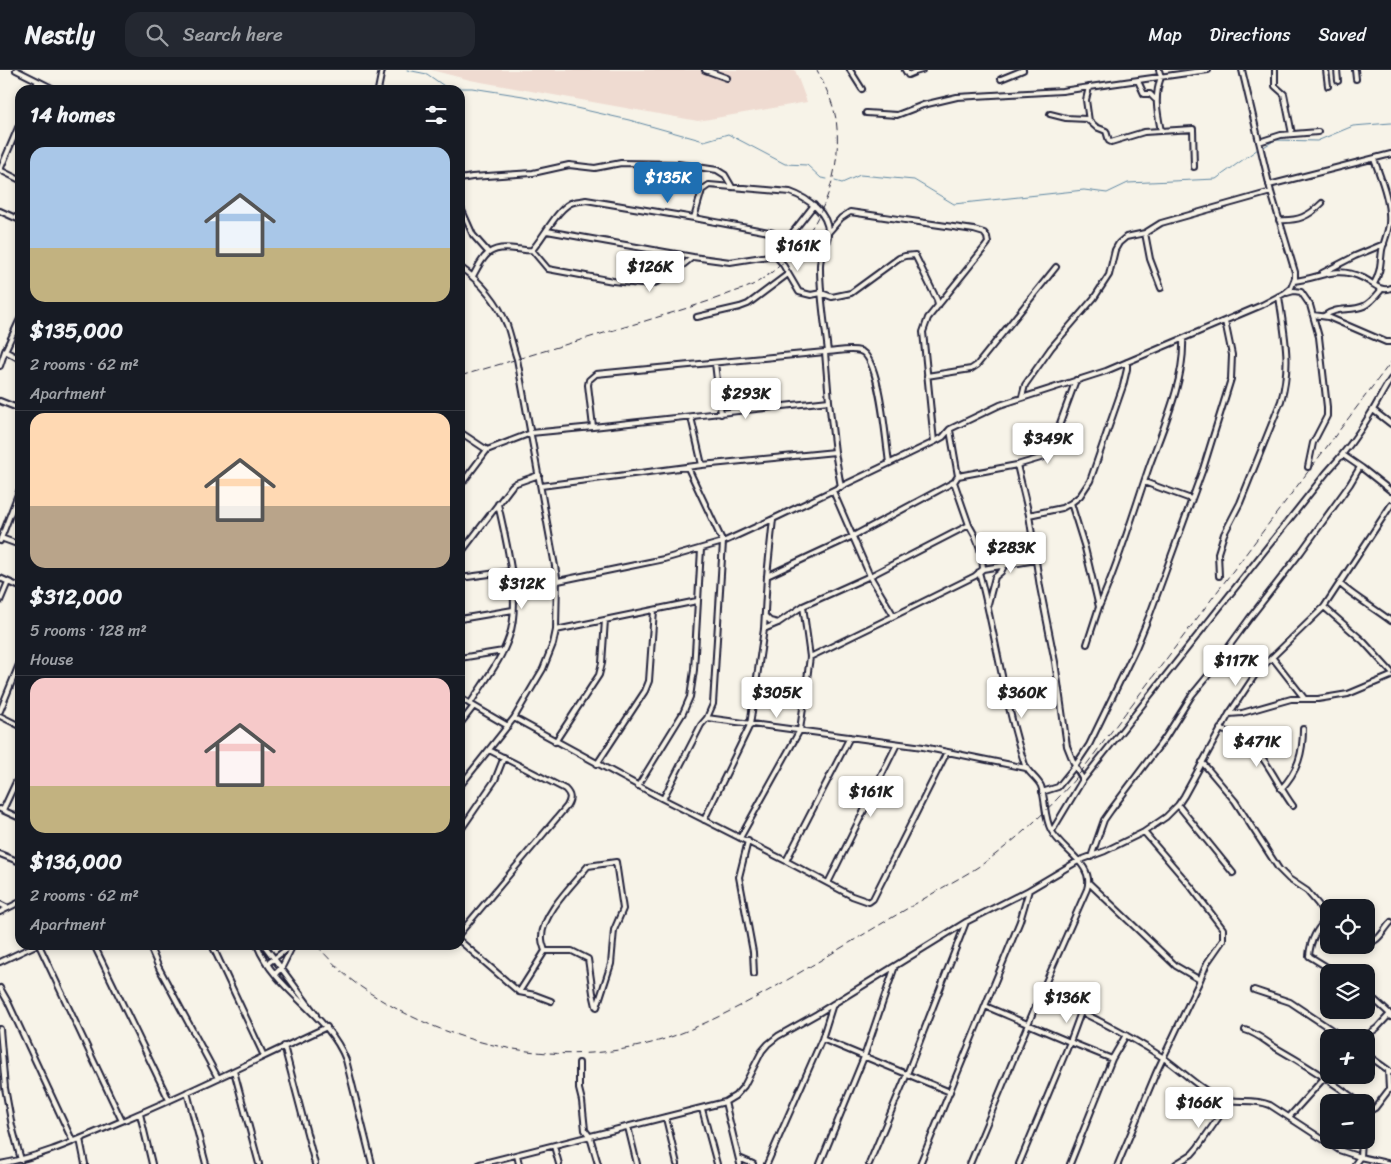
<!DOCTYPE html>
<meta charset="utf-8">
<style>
:root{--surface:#171b24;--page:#242831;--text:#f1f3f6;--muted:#9ea1a6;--line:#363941;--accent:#1f6fb2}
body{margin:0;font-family:Sriracha,sans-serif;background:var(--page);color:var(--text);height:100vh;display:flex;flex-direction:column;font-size:19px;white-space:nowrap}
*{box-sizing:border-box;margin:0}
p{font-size:16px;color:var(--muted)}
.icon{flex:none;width:28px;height:28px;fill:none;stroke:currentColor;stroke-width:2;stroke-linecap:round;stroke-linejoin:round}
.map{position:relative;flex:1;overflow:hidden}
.sheet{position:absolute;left:15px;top:15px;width:450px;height:865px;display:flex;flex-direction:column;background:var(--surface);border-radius:15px;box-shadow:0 2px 8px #0003}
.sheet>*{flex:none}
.fabs{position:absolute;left:1320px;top:829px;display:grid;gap:10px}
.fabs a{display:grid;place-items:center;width:55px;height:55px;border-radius:10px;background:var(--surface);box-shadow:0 2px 8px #0003;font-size:25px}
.price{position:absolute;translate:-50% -42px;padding:0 11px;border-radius:5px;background:#fff;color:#222;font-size:16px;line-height:32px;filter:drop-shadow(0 1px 2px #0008)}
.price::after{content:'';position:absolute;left:50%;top:30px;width:15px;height:11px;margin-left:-8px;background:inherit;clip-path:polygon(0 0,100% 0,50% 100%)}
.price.on{background:var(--accent);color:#fff}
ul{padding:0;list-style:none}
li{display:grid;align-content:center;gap:10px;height:265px;padding:0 15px}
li+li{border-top:1px solid var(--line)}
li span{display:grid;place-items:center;height:155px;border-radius:15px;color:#555}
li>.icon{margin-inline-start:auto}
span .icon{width:90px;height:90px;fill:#fffc;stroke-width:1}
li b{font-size:21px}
h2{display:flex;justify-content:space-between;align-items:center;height:60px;padding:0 15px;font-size:21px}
header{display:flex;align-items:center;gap:30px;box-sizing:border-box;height:70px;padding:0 25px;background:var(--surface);border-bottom:1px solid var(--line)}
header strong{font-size:24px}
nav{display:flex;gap:28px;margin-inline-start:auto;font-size:18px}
.search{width:350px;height:45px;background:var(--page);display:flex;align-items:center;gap:12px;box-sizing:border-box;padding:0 18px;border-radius:15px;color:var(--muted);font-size:19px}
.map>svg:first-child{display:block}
.built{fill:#efdbd1}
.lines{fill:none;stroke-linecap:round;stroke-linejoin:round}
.stream{stroke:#5f87a3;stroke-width:1}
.minor-casing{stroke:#22223b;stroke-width:8}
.minor{stroke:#f7f3e8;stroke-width:4}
.rail{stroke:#22223b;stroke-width:1;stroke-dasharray:8 4;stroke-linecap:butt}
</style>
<header>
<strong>Nestly</strong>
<div class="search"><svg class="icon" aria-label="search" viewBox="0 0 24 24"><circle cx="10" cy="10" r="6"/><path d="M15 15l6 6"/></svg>Search here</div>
<nav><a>Map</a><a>Directions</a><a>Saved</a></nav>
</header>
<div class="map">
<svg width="1391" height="1094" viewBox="0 0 1391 1094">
<rect width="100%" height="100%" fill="#f7f3e8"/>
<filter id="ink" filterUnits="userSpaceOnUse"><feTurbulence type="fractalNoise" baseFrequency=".02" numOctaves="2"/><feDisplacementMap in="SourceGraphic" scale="10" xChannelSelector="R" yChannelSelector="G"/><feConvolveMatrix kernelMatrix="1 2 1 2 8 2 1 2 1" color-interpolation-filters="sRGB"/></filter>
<g filter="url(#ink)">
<!-- built -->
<path class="built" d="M 431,0 L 795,0 L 807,32 L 698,51 L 470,10 Z"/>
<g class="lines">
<!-- stream -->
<path class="stream" d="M 407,0 L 427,4 L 447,18 L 472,18 L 523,26 L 629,50 L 704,71 L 728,64 L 785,94 L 807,95 L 821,108 L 827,109
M 1262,78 L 1275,70 L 1317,71 L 1353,56 L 1391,53
M 835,111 L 842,113 L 860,105 L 914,110 L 954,134 L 1084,120 L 1107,123 L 1128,113 L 1216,109 L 1258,79"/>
<defs>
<path id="minor" d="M 16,0 L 56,20
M 705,0 L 727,8
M 850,0 L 862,19
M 905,0 L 908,5 L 915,2 L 922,0
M 1159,0 L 1161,7 C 1154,27 1157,41 1161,61
M 1275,0 L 1275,16 L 1284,24 L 1292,64
M 1326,0 L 1328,16
M 1337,0 L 1338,11
M 1355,0 L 1356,9
M 1001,9 L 1023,0
M 1138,11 L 1144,24 L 1150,24 L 1155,29
M 34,20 L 38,11
M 378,20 L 382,0
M 866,43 L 897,45 L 923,35 L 957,27 L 1062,21 L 1208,0
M 1050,44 L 1066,48 L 1087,49 L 1096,57 L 1106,61 L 1109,71 L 1111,72 L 1144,62 L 1193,59 L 1194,97
M 1089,51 L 1086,30 L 1089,17
M 1259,72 L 1281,65 L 1318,62
M 0,100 L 20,53
M 0,100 L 20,110
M 460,109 L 472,107 L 533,103 L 569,95 L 595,98 L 621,93 L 678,94 L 717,100 L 725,105 L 732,117
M 1269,115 L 1391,84
M 460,136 L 473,165 L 488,182
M 0,141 L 20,150
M 694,148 L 702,120 L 709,115 L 790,122 C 807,128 830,143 828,165 C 827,176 819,186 820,198 C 820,226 825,254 828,282
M 1279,150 C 1298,151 1308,147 1322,133
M 547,161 L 693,187
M 828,163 L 841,148 L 850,142 L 974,160 L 984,163 L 987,167 L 988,173 L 985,177 L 928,248 L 923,262 L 934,372
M 1145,163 L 1150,189 L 1161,218
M 532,180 L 548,199 L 613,211 L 641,214 L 652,214 L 668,207 L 693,187 L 730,192 L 775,185 L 814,135
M 775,185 L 782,193 L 799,222 L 811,225 L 821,223 L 832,227 L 851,223 L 899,188 L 905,186 L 915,185 L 937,230 L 938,236
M 460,197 C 481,212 497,230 507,255 C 511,266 513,278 517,289 L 557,507 L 556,560 L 553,574 L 543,599 L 514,648 L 460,716
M 1322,203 L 1355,186 L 1384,174
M 473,206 C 484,185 489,175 516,179 C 522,179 527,181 532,180 C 544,167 559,135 574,132 C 578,131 582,131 586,130 L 694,148 L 769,162 L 773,163 L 778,170 L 775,185
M 1294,211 C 1321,208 1335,195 1363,208 C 1372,212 1381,223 1391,218
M 1374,214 C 1381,201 1380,195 1382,180 C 1384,171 1388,163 1389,154 C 1391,132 1381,109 1374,89
M 1287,223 L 1294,221 L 1301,222 L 1310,235 L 1319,267 L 1327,337 L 1327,346 L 1313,373 L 1308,397
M 1313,245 L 1328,247 L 1386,272 L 1391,272
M 1324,246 C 1337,236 1350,242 1364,236 C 1371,233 1377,225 1382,219
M 697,247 L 740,237 L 748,234 L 788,204
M 5,281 L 20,289
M 825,282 L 829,331
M 715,293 L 721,344
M 0,296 L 5,281 L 20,249
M 927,306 L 971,299 L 977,295 L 1056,197
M 1022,327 L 1025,315 L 1051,278 L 1094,228 L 1109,205 L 1115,180 L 1119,173 L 1126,167 L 1145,163 L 1161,153 L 1271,122
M 0,331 L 20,339
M 1373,340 L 1391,354
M 691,347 L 702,395
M 593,357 L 829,331 L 835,382 L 841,417
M 460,362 L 487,380
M 1343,385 L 1362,398 L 1391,421
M 1017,395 L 1029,445 L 1040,517 L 1055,592 L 1067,676 L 1075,696 L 1089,675 L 1136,578 L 1150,544 L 1203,399 L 1231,309 L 1232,285 L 1225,251
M 688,398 L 723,472 L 713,634 L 707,648
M 958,406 L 1017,395 L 1044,387 L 1052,375 L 1076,310
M 1144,412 L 1191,429
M 460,416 L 487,380 L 531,363 L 593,357 L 588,315 L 589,310 L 596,304 L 825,282 C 835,282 850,278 860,281 C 880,286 886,374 889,393
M 541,416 L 702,395 L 835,382
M 1071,433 L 1080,426 L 1090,411 L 1123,316 L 1127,299 L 1127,292
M 1029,445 L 1062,438 L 1071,433 L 1085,478 L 1099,537 L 1087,574
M 1,468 L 20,475
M 0,471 L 20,419
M 460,484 L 512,416 L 516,413 L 539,405
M 983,499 L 1036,490
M 767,506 L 853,466 L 954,412
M 1219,506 L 1218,483 L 1224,464 L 1240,433 L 1281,331 C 1292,293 1284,264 1279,226
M 0,508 L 20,517
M 460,508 L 512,501
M 558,511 L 664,489 L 723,472 L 773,449 L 934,372 L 943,367 L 950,359 L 1000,335 L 1106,301 L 1262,235 L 1285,223 L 1291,218 L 1295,208 L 1295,202 L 1271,122 L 1242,0
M 1340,514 C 1356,528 1374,538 1391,551
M 513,515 L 557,507
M 0,531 L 8,512
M 988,534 L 995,507 L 1001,502 L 1004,496
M 1099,537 C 1119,492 1133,444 1149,397 C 1163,358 1185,310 1183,269
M 1324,537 L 1363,571 L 1391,602
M 765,546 L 770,551 L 778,553
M 894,546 L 975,506 L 983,499 C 983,482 978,469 969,455
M 460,549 L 513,540
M 764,559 L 778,553 L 803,536
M 556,560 L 697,531
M 810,587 L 894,546 L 870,506 L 833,421
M 1272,587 L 1304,628
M 460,588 L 503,581
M 460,628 L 508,656
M 470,634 C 483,613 501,591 509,567 C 522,531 506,471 498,434
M 0,641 L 20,592
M 1229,644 L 1242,643 L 1291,629 L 1318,629 L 1348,624 L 1391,606
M 0,646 L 20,656
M 514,648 L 663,729 L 786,791 L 852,826 L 869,832 L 873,829 L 947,682
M 460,654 L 474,636
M 1220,659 C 1230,663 1241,667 1249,673 C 1268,690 1278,716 1293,736
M 555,672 L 599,605 L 602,593 L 605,550
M 1202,692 L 1235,731 L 1279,799 L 1289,809 L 1307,821 L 1318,834 L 1327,849
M 597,694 L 645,621 L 649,611 L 654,540
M 638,716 L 683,643 L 690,627 L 694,600 L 701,479
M 1281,719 C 1298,701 1303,683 1303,659
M 1042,722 L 1058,717 L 1075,696 L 1082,708 L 1082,711
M 663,729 L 701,655 L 707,648 L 923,677 L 1026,698
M 1178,735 L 1233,803
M 0,739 L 20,748
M 3,740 L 16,712 L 20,708
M 704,750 L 750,655 L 764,559 L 767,506 L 773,449
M 460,761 L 495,710 L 504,687
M 1052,761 L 1082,711 L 1327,402 C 1344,384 1358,365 1371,343 C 1378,332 1383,320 1391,309
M 1144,762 L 1192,818 L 1223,859 L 1223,870 L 1207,893 L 1200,910
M 740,768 L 800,660 L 810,587 L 803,536 L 870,506 L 969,455 L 954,412 L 958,406 L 950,360
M 748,771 L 739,807 L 753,882 L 754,904
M 0,784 L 20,792
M 1091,787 L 1104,750 L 1111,740 L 1165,668 L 1192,625 L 1206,608 L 1249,549 L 1301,482 L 1350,414 L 1360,397
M 786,791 L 850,667
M 828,813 L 897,674
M 1089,813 L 1176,896 L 1200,910 L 1156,1003 L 1118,1094
M 1029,820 L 1020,851 L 985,936 L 1070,972 L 1081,942
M 0,834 L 8,838
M 0,842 L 20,832
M 1329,848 C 1317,856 1310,872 1309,886 L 1335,902
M 460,863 L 567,736 C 571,729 571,725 565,719 L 489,680
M 460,871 L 519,922 L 535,925 L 551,931
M 1366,873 C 1379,873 1383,860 1391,852
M 39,875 L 122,1051
M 94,875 L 169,1030
M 149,875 L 159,898 L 218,1008
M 212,875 L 264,986
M 257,875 C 276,922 328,943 346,990 L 372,1094
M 264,875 L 316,945
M 545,881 L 572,881 L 588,889 L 593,923 L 596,936
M 0,892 L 36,875
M 267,894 L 292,875
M 275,904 L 282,897 L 293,875
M 0,918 L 8,932 L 73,1072
M 1254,920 L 1290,932 L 1344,968
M 519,922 L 545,881 C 544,877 542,873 542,869 C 540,846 574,813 588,796 L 616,792 L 623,839 L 614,860 L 611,894 L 597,937
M 1366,922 L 1391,945
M 1041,923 C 1082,942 1124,962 1162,987 C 1181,999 1197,1018 1218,1027 C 1236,1035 1250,1027 1270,1035 L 1339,1080 L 1360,1087 L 1391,1094
M 0,959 L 5,1018 L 12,1056 L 21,1090
M 1245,960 C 1256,963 1264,970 1273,976 C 1303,993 1331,1011 1359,1032
M 1363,968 L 1377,958 L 1389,945 L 1391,947
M 822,969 L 950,1022
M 284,976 L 315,1094
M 1366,984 L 1391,1002
M 579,993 L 579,1019 L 582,1031 L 585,1060 L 590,1067 L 598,1094
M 1388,1000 L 1389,1019
M 234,1001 L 259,1094
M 187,1022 L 206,1094
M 725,1032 L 740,1094
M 702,1039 L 717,1094
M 1366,1043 L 1375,1038 L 1391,1017
M 140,1044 L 152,1094
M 1289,1047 L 1325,1007
M 666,1048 L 677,1094
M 628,1057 L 637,1094
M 80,1069 L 85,1094
M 554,1076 L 559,1094
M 517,1085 L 519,1094
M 739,1088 L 753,1094
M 0,1094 C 45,1086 81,1068 122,1051 C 192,1022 259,988 327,957
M 480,1094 L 725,1032 L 735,1026 L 744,1016 L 762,981 L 768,974 L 778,966 L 817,944 L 966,852 L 1029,820 L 1078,791 L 1105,781 L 1144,762 L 1166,747 L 1178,735 L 1184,726 L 1229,644 L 1257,602 L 1324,537 L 1391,435
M 767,1094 L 822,969 L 833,934
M 820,1094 L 864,987 L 895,896
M 869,1094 L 907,1004 L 966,852
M 920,1094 L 985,936
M 970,1094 L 1041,923 L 1087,819 C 1095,794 1061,780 1051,760 C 1044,747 1046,731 1041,716 C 1037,708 1028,703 1025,695 C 1004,632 996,565 979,502
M 1019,1094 L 1070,972 L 1112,989
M 1070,1094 L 1112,989 L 1126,965
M 1176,1094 L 1192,1084 L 1198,1077 L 1230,1031
M 1355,1094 L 1360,1087 L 1361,1070"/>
</defs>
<!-- minor casing -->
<use href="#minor" class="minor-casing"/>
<!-- minor -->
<use href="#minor" class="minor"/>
<!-- rail -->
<path class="rail" d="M 460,306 C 522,288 583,269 645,251 C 674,242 703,234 731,223 C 739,220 748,218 756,213 C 811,180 845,114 836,49 C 833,32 825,16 817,0
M 316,875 C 330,889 344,906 361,917 C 454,981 578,1005 684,962 C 748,936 807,898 866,863 C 891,848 917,833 942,818 C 956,810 971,802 984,793 C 1020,767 1052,737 1080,703 L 1391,292"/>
</g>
</g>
</svg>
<div class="fabs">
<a><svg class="icon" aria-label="locate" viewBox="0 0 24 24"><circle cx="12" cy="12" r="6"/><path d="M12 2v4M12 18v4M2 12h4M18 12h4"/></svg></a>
<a><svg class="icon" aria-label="layers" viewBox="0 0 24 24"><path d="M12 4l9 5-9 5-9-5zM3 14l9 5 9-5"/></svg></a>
<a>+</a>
<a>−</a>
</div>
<b class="price on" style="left:668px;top:134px">$135K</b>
<b class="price" style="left:798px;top:202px">$161K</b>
<b class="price" style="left:650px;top:223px">$126K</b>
<b class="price" style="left:746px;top:350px">$293K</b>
<b class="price" style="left:1048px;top:395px">$349K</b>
<b class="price" style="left:1011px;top:504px">$283K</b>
<b class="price" style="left:522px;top:540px">$312K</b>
<b class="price" style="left:1236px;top:617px">$117K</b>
<b class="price" style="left:777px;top:649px">$305K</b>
<b class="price" style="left:1022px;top:649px">$360K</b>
<b class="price" style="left:1257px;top:698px">$471K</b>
<b class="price" style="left:871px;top:748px">$161K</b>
<b class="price" style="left:1067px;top:954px">$136K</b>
<b class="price" style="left:1199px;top:1059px">$166K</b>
<section class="sheet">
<h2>14 homes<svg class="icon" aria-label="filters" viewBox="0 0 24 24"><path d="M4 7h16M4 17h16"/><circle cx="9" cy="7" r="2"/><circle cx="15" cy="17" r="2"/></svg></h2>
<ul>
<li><span style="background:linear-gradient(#a9c7e8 65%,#c2b280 0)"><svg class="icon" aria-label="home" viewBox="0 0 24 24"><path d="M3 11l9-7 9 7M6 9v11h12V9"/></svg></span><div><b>$135,000</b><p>2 rooms · 62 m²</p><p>Apartment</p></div></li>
<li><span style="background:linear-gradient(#ffd9b3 60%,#b9a48a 0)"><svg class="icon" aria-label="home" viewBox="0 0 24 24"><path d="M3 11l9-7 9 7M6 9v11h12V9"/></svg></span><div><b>$312,000</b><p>5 rooms · 128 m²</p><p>House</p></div></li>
<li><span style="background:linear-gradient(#f6c9c9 70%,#c2b280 0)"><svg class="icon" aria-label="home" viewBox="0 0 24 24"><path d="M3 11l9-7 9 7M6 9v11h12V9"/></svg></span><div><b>$136,000</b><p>2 rooms · 62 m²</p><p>Apartment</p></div></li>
</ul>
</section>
</div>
